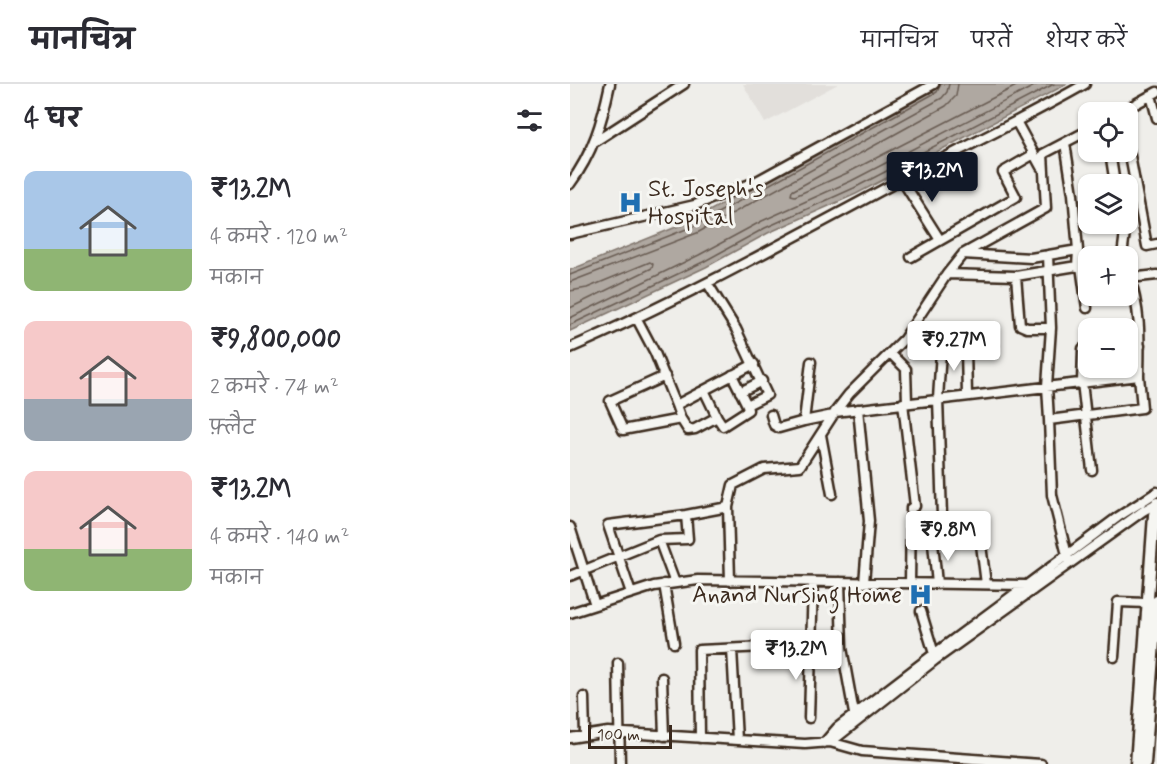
<!DOCTYPE html>
<html lang="hi">
<meta charset="utf-8">
<style>
:root{--surface:#fff;--page:#f2f2f3;--text:#2b2b33;--muted:#7c7c81;--line:#e1e1e2;--accent:#111827}
body{margin:0;font-family:Mynerve,"Playpen Sans Deva",sans-serif;background:var(--page);color:var(--text);height:100vh;display:flex;flex-direction:column;font-size:22px;white-space:nowrap}
*{box-sizing:border-box;margin:0}
p{font-size:20px;color:var(--muted)}
.icon{flex:none;width:33px;height:33px;fill:none;stroke:currentColor;stroke-width:2;stroke-linecap:round;stroke-linejoin:round}
.map{position:relative;flex:1;overflow:hidden}
.details{display:flex;flex-direction:column;background:var(--surface);width:570px}
.details>*{flex:none}
.buttons{position:absolute;left:508px;top:18px;display:grid;gap:12px}
.buttons a{display:grid;place-items:center;width:60px;height:60px;border-radius:12px;background:var(--surface);box-shadow:0 2px 4px #0004;font-size:30px}
.scale{position:absolute;left:18px;bottom:15px;width:84px;box-sizing:border-box;padding-left:6px;border:3px solid #3b2a1e;border-top:0;font-size:16px;line-height:21px;white-space:nowrap;color:#3b2a1e;-webkit-text-stroke:4px #f6f6f2;paint-order:stroke}
.price{position:absolute;translate:-50% -51px;padding:0 14px;border-radius:6px;background:#fff;color:#222;font-size:20px;line-height:39px;filter:drop-shadow(0 2px 3px #0008)}
.price::after{content:'';position:absolute;left:50%;top:36px;width:18px;height:14px;margin-left:-9px;background:inherit;clip-path:polygon(0 0,100% 0,50% 100%)}
.price.on{background:var(--accent);color:#fff}
ul{padding:0;list-style:none}
li{display:flex;align-items:center;gap:18px;height:150px;padding:0 24px}
li span{display:grid;place-items:center;flex:none;width:168px;height:120px;border-radius:12px;color:#555}
li>.icon{margin-inline-start:auto}
span .icon{width:72px;height:72px;fill:#fffc;stroke-width:1}
li b{font-size:26px}
h2{display:flex;justify-content:space-between;align-items:center;height:72px;padding:0 24px;font-size:26px}
header{display:flex;align-items:center;gap:36px;box-sizing:border-box;height:84px;padding:0 30px;background:var(--surface);border-bottom:2px solid var(--line)}
header strong{font-size:28px}
nav{display:flex;gap:33px;margin-inline-start:auto;font-size:21px}
main{display:flex;flex:1;min-height:0}
.map>svg:first-child{display:block}
.built{fill:#e2dfdb}
.water{fill:#afa8a1;stroke:#81766d;stroke-width:1.5}
.lines{fill:none;stroke-linecap:round;stroke-linejoin:round}
.shore{stroke:#695c52;stroke-width:1.5}
.minor-casing{stroke:#3b2a1e;stroke-width:13}
.major-casing{stroke:#3b2a1e;stroke-width:15}
.minor{stroke:#f6f6f2;stroke-width:8}
.major{stroke:#f6f6f2;stroke-width:10}
.labels{text-anchor:middle;stroke-width:6;stroke-linejoin:round;paint-order:stroke}
.poi-label{font-size:24px;fill:#3b2a1e;stroke:#f6f6f2;text-anchor:start}
</style>
<header>
<strong>मानचित्र</strong>
<nav><a>मानचित्र</a><a>परतें</a><a>शेयर करें</a></nav>
</header>
<main>
<section class="details">
<h2>4 घर<svg class="icon" aria-label="filters" viewBox="0 0 24 24"><path d="M4 7h16M4 17h16"/><circle cx="9" cy="7" r="2"/><circle cx="15" cy="17" r="2"/></svg></h2>
<ul>
<li><span style="background:linear-gradient(#a9c7e8 65%,#8fb573 0)"><svg class="icon" aria-label="home" viewBox="0 0 24 24"><path d="M3 11l9-7 9 7M6 9v11h12V9"/></svg></span><div><b>₹13.2M</b><p>4 कमरे · 120 m²</p><p>मकान</p></div></li>
<li><span style="background:linear-gradient(#f6c9c9 65%,#9aa5b1 0)"><svg class="icon" aria-label="home" viewBox="0 0 24 24"><path d="M3 11l9-7 9 7M6 9v11h12V9"/></svg></span><div><b>₹9,800,000</b><p>2 कमरे · 74 m²</p><p>फ़्लैट</p></div></li>
<li><span style="background:linear-gradient(#f6c9c9 65%,#8fb573 0)"><svg class="icon" aria-label="home" viewBox="0 0 24 24"><path d="M3 11l9-7 9 7M6 9v11h12V9"/></svg></span><div><b>₹13.2M</b><p>4 कमरे · 140 m²</p><p>मकान</p></div></li>
</ul>
</section>
<div class="map">
<svg width="587" height="680" viewBox="0 0 587 680">
<rect width="100%" height="100%" fill="#efeeea"/>
<filter id="ink" filterUnits="userSpaceOnUse"><feTurbulence type="fractalNoise" baseFrequency=".0167" numOctaves="2"/><feDisplacementMap in="SourceGraphic" scale="12" xChannelSelector="R" yChannelSelector="G"/><feConvolveMatrix kernelMatrix="1 2 1 2 8 2 1 2 1" color-interpolation-filters="sRGB"/></filter>
<g filter="url(#ink)">
<!-- built -->
<path class="built" d="M 173,0 L 268,0 L 195,39 Z"/>
<!-- water -->
<path class="water" d="M 370,0 L 497,0 L 286,110 L 198,149 L 136,183 L 0,247 L 0,186 L 121,137 Z"/>
<g class="lines">
<!-- shore -->
<path class="shore" d="M 388,0 L 386,12 L 376,22 L 222,107 L 221,111 L 225,112 L 277,89 L 450,0
M 0,191 L 124,142 L 367,8 L 371,0
M 0,198 L 127,149 L 372,14 L 377,8 L 379,0
M 0,207 L 17,204 L 80,178 L 83,180 L 82,184 L 0,224
M 0,234 L 129,171 L 192,137 L 281,97 L 468,0
M 0,241 L 133,178 L 195,144 L 284,104 L 484,0"/>
<defs>
<path id="minor" d="M 581,11 L 587,34
M 551,28 L 587,8
M 447,39 L 471,83
M 26,57 L 114,0
M 558,61 L 577,162 L 587,160
M 540,68 L 545,100
M 332,96 L 370,156
M 0,100 C 23,69 32,38 40,0
M 0,150 L 125,121 L 185,98 L 364,0
M 508,166 L 507,183 L 511,182 L 517,224
M 393,170 L 461,174 L 508,166 L 503,110 L 495,59
M 478,171 L 481,244 L 477,302 L 479,336
M 552,172 L 555,148 L 553,140
M 341,173 L 446,113 L 433,88 L 464,70
M 558,189 C 571,226 570,253 569,292
M 377,190 L 393,170 L 476,124 L 473,70 L 519,46
M 446,192 L 450,241 L 457,244 L 481,244
M 560,194 L 587,191
M 138,200 L 166,245 L 197,311 L 177,321 L 178,326 L 153,342 L 147,333
M 67,235 L 85,269 L 106,321 L 184,280
M 558,262 L 570,262
M 396,263 L 397,312
M 0,264 C 113,215 220,155 329,97 C 391,65 454,35 515,0
M 519,264 L 513,265 L 512,298 L 522,386
M 320,269 L 336,285 L 337,318
M 241,278 L 234,337 L 263,331
M 162,291 L 177,321
M 95,292 L 40,317 L 53,346 L 111,335 L 106,321
M 170,308 L 192,297
M 333,319 L 345,422 L 341,424 L 340,499
M 288,325 L 299,437 L 294,499
M 265,328 L 569,292 L 572,324 L 479,336 L 482,411 L 499,479
M 201,331 L 204,341 L 209,344 L 234,337
M 111,335 L 118,346 L 125,345 L 147,333 L 134,306
M 251,351 L 262,410
M 158,423 L 160,497
M 372,432 L 368,315 L 371,267 L 379,263 L 424,261
M 408,437 L 416,500
M 0,443 L 25,521
M 363,459 L 367,500
M 0,492 L 89,456
M 270,498 L 272,564 L 285,635
M 105,499 L 89,456 L 118,455 L 116,431 L 158,423 L 163,401 L 194,385 L 230,382 L 265,328 L 279,310 L 334,255 L 377,190 L 446,192 L 519,180
M 94,500 L 104,559
M 61,509 L 38,441 L 116,431
M 351,527 L 365,573
M 0,529 L 84,502 L 128,496 L 456,501 L 463,506
M 162,565 L 167,656
M 544,573 L 548,518 L 577,519
M 48,579 L 50,680
M 92,594 L 94,652
M 14,613 L 15,652
M 239,634 L 243,498
M 0,654 L 38,648 L 235,660 L 260,658 L 292,667 L 471,680
M 130,654 L 129,566 L 239,561
M 261,658 L 365,576 L 573,427 L 587,419
M 254,659 L 267,644 L 364,570 L 548,433 L 587,408"/>
<path id="major" d="M 566,680 L 584,431 L 587,419
M 575,680 L 587,517"/>
</defs>
<!-- minor casing -->
<use href="#minor" class="minor-casing"/>
<!-- major casing -->
<use href="#major" class="major-casing"/>
<!-- minor -->
<use href="#minor" class="minor"/>
<!-- major -->
<use href="#major" class="major"/>
</g>
</g>
<!-- icons -->
<defs>
<symbol id="hospital-bare" viewBox="-9 -9 18 18"><path d="M-5-5h3v3.5h4V-5h3V5h-3V1.5h-4V5h-3Z" fill="#1f6fb2" stroke="#f6f6f2" stroke-width="2.5" paint-order="stroke"/></symbol>
</defs>
<g fill-rule="evenodd">
<use href="#hospital-bare" x="44" y="102" width="33" height="33"/>
<use href="#hospital-bare" x="334" y="494" width="33" height="33"/>
</g>
<g class="labels">
<!-- poi labels -->
<g class="poi-label">
<text x="78" y="112">St. Joseph's<tspan x="78" dy="28">Hospital</tspan></text>
<text x="332" y="518" text-anchor="end">Anand Nursing Home</text>
</g>
</g>
</svg>
<div class="buttons">
<a><svg class="icon" aria-label="locate" viewBox="0 0 24 24"><circle cx="12" cy="12" r="6"/><path d="M12 2v4M12 18v4M2 12h4M18 12h4"/></svg></a>
<a><svg class="icon" aria-label="layers" viewBox="0 0 24 24"><path d="M12 4l9 5-9 5-9-5zM3 14l9 5 9-5"/></svg></a>
<a>+</a>
<a>−</a>
</div>
<div class="scale">100 m</div>
<b class="price on" style="left:362px;top:119px">₹13.2M</b>
<b class="price" style="left:384px;top:288px">₹9.27M</b>
<b class="price" style="left:378px;top:478px">₹9.8M</b>
<b class="price" style="left:226px;top:597px">₹13.2M</b>
</div>
</main>
